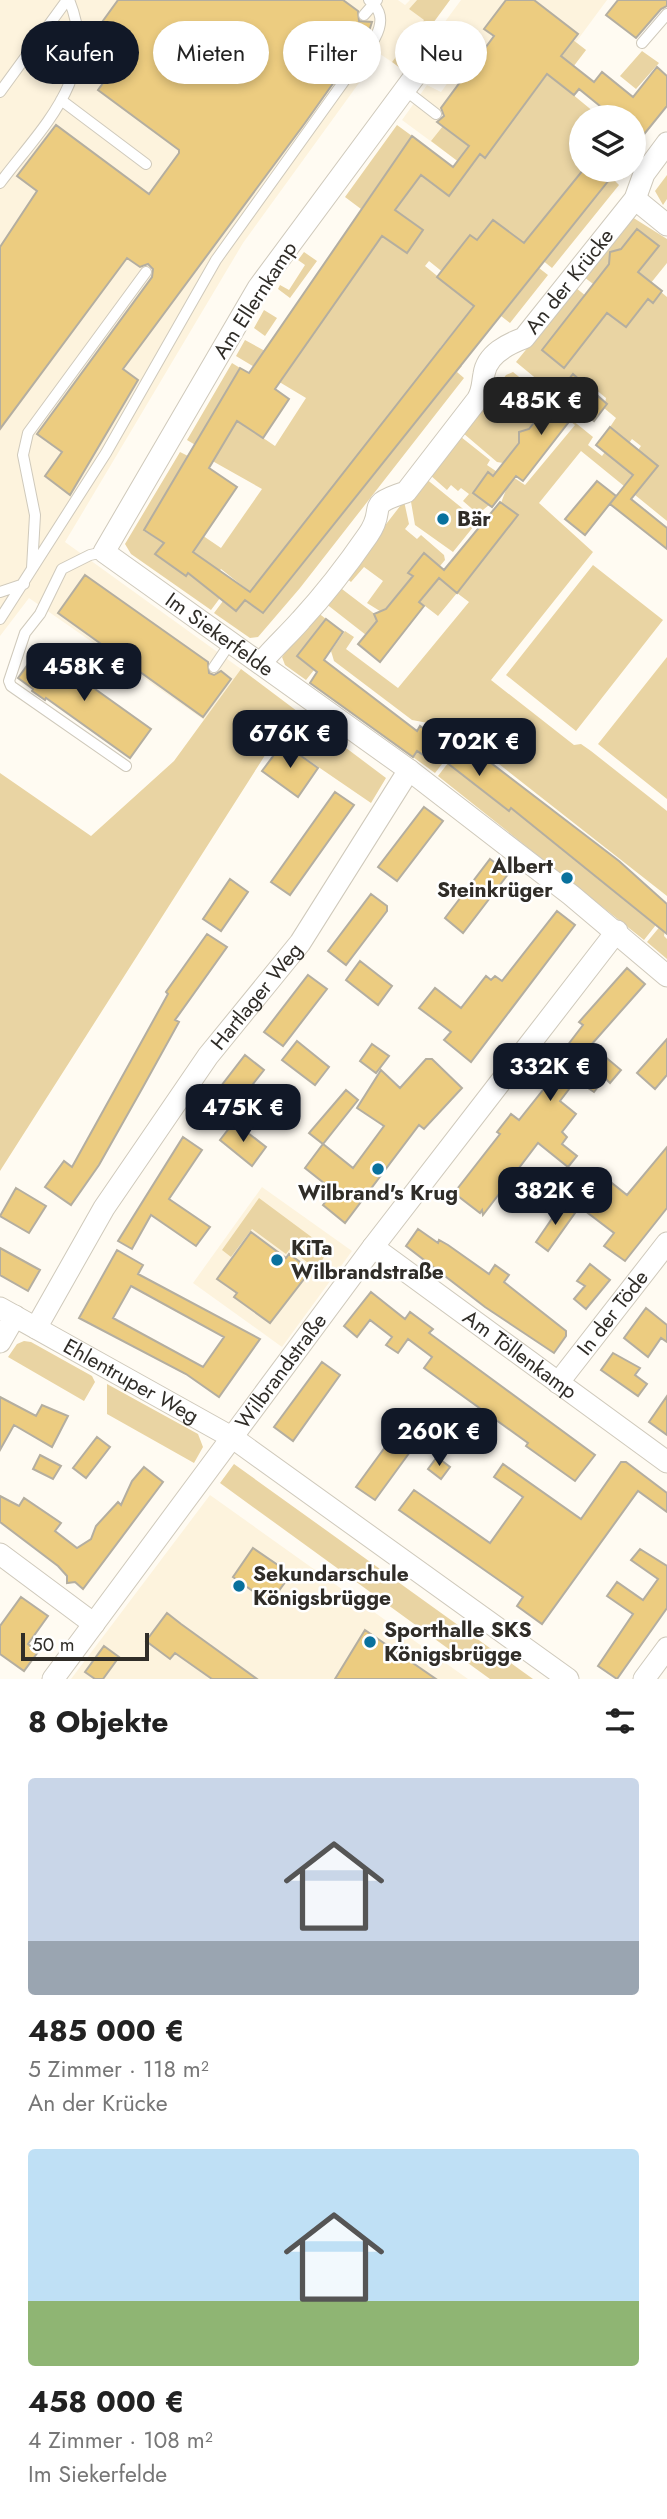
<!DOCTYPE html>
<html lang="de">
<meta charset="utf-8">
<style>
:root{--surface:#fff;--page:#f6f6f6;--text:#222;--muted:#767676;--accent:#111827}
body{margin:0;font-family:Jost,sans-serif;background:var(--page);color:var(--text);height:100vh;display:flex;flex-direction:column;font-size:26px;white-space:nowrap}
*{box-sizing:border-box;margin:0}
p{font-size:23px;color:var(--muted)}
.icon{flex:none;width:38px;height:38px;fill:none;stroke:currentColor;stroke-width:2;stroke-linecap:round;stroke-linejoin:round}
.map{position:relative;height:1679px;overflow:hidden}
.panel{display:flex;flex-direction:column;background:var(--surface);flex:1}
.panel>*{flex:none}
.banner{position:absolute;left:21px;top:21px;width:626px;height:63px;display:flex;gap:14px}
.controls{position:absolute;left:569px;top:105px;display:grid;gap:14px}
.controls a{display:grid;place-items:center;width:77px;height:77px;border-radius:50%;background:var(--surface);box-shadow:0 4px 10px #0003;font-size:35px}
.scale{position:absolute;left:21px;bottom:18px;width:128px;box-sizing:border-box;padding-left:7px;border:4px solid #302d28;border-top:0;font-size:19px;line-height:24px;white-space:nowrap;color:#302d28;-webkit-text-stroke:5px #fff;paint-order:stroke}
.price{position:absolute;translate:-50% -60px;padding:0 16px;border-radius:14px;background:var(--accent);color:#fff;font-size:23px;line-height:46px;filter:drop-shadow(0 2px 4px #0008)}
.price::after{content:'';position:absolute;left:50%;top:42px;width:21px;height:16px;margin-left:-10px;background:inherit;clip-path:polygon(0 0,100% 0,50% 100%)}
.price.current{background:#222;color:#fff}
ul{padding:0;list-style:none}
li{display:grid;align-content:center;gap:14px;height:371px;padding:0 28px}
li span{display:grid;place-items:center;height:217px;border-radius:7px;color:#555}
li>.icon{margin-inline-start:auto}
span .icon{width:126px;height:126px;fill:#fffc;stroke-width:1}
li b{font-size:30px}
h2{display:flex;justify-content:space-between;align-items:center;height:84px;padding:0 28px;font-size:30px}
.tag{padding:0 24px;border-radius:32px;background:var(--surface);box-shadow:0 4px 10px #0003;font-size:24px;line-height:63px}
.tag.current{background:var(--accent);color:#fff}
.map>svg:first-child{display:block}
.built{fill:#fdf3dd}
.green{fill:#e9d4a3}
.building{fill:#eccc80;stroke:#b4aea0;stroke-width:2;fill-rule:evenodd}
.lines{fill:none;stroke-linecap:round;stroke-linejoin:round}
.lane-casing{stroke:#cfc9bb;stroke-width:12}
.street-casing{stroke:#cfc9bb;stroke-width:23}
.lane{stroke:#fff;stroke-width:10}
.street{stroke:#fff;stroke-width:21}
.poi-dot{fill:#09719d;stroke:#fff;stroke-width:2.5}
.labels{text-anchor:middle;stroke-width:5;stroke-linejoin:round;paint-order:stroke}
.street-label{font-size:21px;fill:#302d28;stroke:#fff}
.poi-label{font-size:21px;font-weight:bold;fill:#302d28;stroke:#fff;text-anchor:start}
</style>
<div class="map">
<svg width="667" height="1679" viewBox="0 0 667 1679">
<rect width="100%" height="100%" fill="#fffbf2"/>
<!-- built -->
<path class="built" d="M 0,0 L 398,0 L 405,5 L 410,0 L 417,0 L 409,9 L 424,20 L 392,62 L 380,54 L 243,243 L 65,542 L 241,669 L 204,720 L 29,598 L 0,636 Z
M 461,0 L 607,0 L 576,42 L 586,50 L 486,182 L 402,120 L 427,85 L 441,92 L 449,81 L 437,62 L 441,44 L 433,38 Z
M 262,1187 L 352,1251 L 282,1347 L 193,1283 Z
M 210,1495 L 468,1679 L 71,1679 Z"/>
<!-- green -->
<path class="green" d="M 417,0 L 450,0 L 400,68 L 392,62 L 424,20 L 409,9 Z
M 573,40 L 586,50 L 560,84 L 600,117 L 581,117 L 581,170 L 631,170 L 623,179 L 615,172 L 611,177 L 619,185 L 552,268 L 493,220 L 450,278 L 429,261 L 425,266 L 474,306 L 440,348 L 462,366 L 457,372 L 464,378 L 300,588 L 258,637 L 250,638 L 214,613 L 223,601 L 236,611 L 245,600 L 263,613 L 370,479 L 324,498 L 250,592 L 221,569 L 206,587 L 220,598 L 211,610 L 131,554 L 125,544 L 180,452 L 188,456 L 144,531 L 164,543 L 156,555 L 186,576 L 200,557 L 169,536 L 193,529 L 221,548 L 262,489 L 200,454 L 202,449 L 187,440 L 232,363 L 240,368 L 216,455 L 261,381 L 250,429 L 275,446 L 306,398 L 236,356 L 245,340 L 265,351 L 285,374 L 378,242 L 378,232 L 406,253 L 423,231 L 395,210 L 419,174 L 449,195 L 468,169 L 431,141 L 443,126 L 485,158 Z
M 642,51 L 659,63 L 636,89 L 620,76 Z
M 397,125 L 412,136 L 361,209 L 345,197 Z
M 667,175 L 667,199 L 663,205 L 655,191 Z
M 632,217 L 667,239 L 667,263 L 642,294 L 653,303 L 661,292 L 667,297 L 667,521 L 581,451 L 539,503 L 593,552 L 491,680 L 574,745 L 581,744 L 591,751 L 667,811 L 667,896 L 476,746 L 455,746 L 428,723 L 412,720 L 334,661 L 331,651 L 345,631 L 354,637 L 346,649 L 398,688 L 469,602 L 457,593 L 438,616 L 403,589 L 383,613 L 367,603 L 383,581 L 364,567 L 351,582 L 345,577 L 404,501 L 409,524 L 405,529 L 417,539 L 421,535 L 444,555 L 445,560 L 440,566 L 424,554 L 409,573 L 429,590 L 439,578 L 458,592 L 518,515 L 501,503 L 507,487 L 488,473 L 473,492 L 489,505 L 478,514 L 463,501 L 469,494 L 461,488 L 458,491 L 451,485 L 447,490 L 430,475 L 461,437 L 490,460 L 487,465 L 509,480 L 516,479 L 525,485 L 575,425 L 548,404 L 527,431 L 519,434 L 521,440 L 503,463 L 497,462 L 463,433 L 506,375 L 513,372 L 593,437 L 588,445 L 602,456 L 605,452 L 643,483 L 638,450 L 641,446 L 632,439 L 629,443 L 610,427 L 616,418 L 604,408 L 606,398 L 595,389 L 596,385 L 593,383 L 590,387 L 573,374 L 556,395 L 516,362 L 576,288 L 625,327 L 635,316 L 584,277 Z
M 304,252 L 317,261 L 290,298 L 278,289 L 280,285 L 289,290 L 305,265 L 298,260 Z
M 539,268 L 548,275 L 510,323 L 501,316 Z
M 264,310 L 277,318 L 265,336 L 254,328 Z
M 425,478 L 478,521 L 453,552 L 415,525 L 410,496 Z
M 593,565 L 663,620 L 576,731 L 506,675 Z
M 338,586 L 376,615 L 377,621 L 366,635 L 325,603 Z
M 317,612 L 326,619 L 297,656 L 314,670 L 306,680 L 285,665 L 282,657 Z
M 667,657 L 667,799 L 598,744 Z
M 241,669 L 386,778 L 371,803 L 276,738 L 0,1171 L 0,773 L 91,836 L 174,761 Z
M 445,744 L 453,750 L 435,773 L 413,757 L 417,751 L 432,761 Z
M 448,763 L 508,811 L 511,808 L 648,919 L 659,921 L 644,940 L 438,776 Z
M 667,918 L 664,936 L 667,939 L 667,959 L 647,942 Z
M 259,1198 L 329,1250 L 316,1269 L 290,1249 L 286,1254 L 252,1229 L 231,1257 L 222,1250 Z
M 24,1341 L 31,1342 L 92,1376 L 95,1382 L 84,1401 L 8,1357 L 17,1344 Z
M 107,1384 L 198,1434 L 203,1447 L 194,1463 L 107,1414 Z
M 234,1464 L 533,1679 L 490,1679 L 220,1483 Z"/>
<!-- building -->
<path class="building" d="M 118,0 L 343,0 L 358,11 L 359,21 L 372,22 L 368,34 L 305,123 L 123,369 L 138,380 L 70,495 L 45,476 L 62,452 L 37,434 L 152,277 L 153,269 L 148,264 L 140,267 L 127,258 L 0,429 L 0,247 L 37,191 L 17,176 L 56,125 L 149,194 L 179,153 L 179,150 L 98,90 L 121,58 L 92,36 Z
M 506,0 L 534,0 L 578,34 L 561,56 L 594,82 L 602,72 L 633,97 L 657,67 L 667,76 L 667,106 L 641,138 L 634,132 L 634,117 L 621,117 L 615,111 L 611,115 L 579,89 L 574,95 L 547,74 L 485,158 L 480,154 L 449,196 L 421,175 L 395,210 L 423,230 L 407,253 L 382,236 L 275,389 L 289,399 L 263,438 L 237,421 L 209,468 L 237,487 L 193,552 L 250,592 L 474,306 L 437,277 L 470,235 L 477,240 L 493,220 L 524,243 L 583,170 L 617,170 L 263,613 L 245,600 L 236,611 L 188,573 L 186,576 L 155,554 L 164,543 L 144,530 L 240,368 L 249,373 L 412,136 L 453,167 L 469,146 L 437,122 L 444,116 L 441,108 L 494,36 L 484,29 Z
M 618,0 L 667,0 L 667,6 L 661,9 L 636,38 L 606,15 Z
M 637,229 L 659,246 L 638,272 L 662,291 L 653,303 L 648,299 L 626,327 L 607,313 L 564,368 L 542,350 L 609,264 L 610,252 L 621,249 Z
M 573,374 L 607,404 L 594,421 L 579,409 L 523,481 L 516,476 L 492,507 L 473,493 L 488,472 L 493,476 L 519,443 L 519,432 L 529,429 Z
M 610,427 L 658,466 L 631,499 L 667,528 L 667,549 L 610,504 L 633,475 L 596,445 Z
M 597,481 L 616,496 L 585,535 L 565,519 Z
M 500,502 L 518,515 L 457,593 L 439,578 L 419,602 L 424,606 L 380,662 L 358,644 L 377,621 L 374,614 L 386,609 L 413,576 L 408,573 L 424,553 L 444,570 Z
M 85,575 L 208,662 L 209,673 L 214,675 L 221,671 L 231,679 L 203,717 L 58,613 Z
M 326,619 L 343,632 L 324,660 L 417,731 L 420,726 L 464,758 L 470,750 L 476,755 L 478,753 L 619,861 L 667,904 L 667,934 L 511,808 L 509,811 L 437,755 L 432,761 L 417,751 L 413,757 L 310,683 L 317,672 L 297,656 Z
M 39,649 L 151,729 L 130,758 L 46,698 L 45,700 L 32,691 L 33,689 L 18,678 Z
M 283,743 L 318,768 L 298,797 L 262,771 Z
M 335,792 L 354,805 L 290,895 L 271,882 Z
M 424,807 L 443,821 L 397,881 L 378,867 Z
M 490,859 L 509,873 L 463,933 L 445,918 Z
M 230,879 L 248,892 L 221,931 L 203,919 Z
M 371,894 L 387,906 L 387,911 L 346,965 L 328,951 Z
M 557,911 L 575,925 L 471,1062 L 444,1040 L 451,1032 L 419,1008 L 435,988 L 461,1008 L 486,976 L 491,980 L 495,976 L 502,981 Z
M 207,934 L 227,947 L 175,1020 L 179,1022 L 143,1087 L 99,1165 L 71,1205 L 45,1187 L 64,1161 L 72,1167 L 168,994 L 166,992 Z
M 360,961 L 392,986 L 378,1005 L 346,980 Z
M 627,968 L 645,984 L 591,1045 L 621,1070 L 610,1083 L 605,1078 L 594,1092 L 576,1080 L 560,1101 L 576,1114 L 562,1132 L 567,1137 L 562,1144 L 577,1156 L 568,1167 L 538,1143 L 483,1215 L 482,1210 L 480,1213 L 454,1193 L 500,1134 L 497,1132 L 511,1114 L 519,1120 L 562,1066 L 573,1051 L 567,1046 L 583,1025 L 579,1022 Z
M 308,975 L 327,989 L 283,1046 L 264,1032 Z
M 667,1039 L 667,1075 L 655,1089 L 637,1073 Z
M 297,1041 L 329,1067 L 315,1085 L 282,1060 Z
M 372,1044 L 389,1056 L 376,1073 L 360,1061 Z
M 245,1055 L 264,1070 L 220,1126 L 201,1112 Z
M 426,1059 L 432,1059 L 462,1088 L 424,1129 L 419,1125 L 345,1223 L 323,1205 L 334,1191 L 305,1168 L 323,1144 L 353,1168 L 384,1126 L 357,1108 L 381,1070 L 400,1088 Z
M 346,1090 L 358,1100 L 323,1144 L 309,1133 Z
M 234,1122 L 266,1147 L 252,1166 L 220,1140 Z
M 183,1137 L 202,1150 L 169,1199 L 210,1227 L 196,1246 L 151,1215 L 132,1249 L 118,1241 Z
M 667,1147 L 667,1208 L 625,1261 L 604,1246 L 614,1233 L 584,1210 L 608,1180 L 627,1195 Z
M 16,1188 L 46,1206 L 29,1233 L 0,1216 Z
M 562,1204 L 575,1213 L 548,1251 L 536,1242 Z
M 418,1229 L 438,1243 L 439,1240 L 448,1245 L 489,1274 L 495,1265 L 509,1275 L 504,1282 L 566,1331 L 566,1336 L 554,1353 L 485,1307 L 406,1246 Z
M 251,1232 L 286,1258 L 289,1254 L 311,1270 L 270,1323 L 234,1297 L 237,1293 L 217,1279 Z
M 0,1248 L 40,1270 L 28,1291 L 0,1275 Z
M 117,1250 L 143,1265 L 138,1274 L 260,1339 L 219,1397 L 186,1374 L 79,1318 ZM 131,1286 L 224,1337 L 203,1367 L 113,1318 Z
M 590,1264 L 610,1280 L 586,1309 L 574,1299 L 585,1286 L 577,1281 Z
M 371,1292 L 405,1319 L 410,1312 L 433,1329 L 429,1333 L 595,1455 L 575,1481 L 526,1446 L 528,1443 L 424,1368 L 432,1357 L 408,1339 L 398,1353 L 386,1345 L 392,1337 L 370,1320 L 357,1337 L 344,1326 Z
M 646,1308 L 667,1325 L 667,1342 L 661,1338 L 648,1357 L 624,1338 Z
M 613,1353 L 640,1368 L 635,1375 L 647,1384 L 638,1396 L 601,1370 Z
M 322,1362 L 340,1375 L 293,1441 L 274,1427 Z
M 667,1396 L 667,1435 L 649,1422 Z
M 0,1397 L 36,1416 L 42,1405 L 68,1416 L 52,1447 L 14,1425 L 0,1450 Z
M 404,1421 L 423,1434 L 375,1500 L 356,1487 Z
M 97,1437 L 110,1447 L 86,1478 L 73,1468 Z
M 40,1455 L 61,1466 L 53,1479 L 33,1469 Z
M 437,1457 L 450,1467 L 441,1479 L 428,1469 Z
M 621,1462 L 626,1462 L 667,1493 L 667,1512 L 638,1491 L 542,1624 L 517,1606 L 523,1597 L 399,1510 L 414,1490 L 490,1543 L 523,1497 L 494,1477 L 503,1464 L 581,1519 Z
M 144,1467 L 163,1482 L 83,1589 L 75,1582 L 67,1583 L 67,1576 L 58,1566 L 0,1522 L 0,1496 L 19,1506 L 24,1498 L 61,1523 L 55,1531 L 77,1548 L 91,1539 L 96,1526 L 118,1502 L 121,1505 L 132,1481 Z
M 253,1548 L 291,1574 L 270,1603 L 233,1577 Z
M 640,1549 L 667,1566 L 667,1608 L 617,1679 L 598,1666 L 633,1614 L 607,1596 L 617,1582 L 643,1600 L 658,1579 L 631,1560 Z
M 21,1597 L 48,1616 L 28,1644 L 38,1652 L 24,1671 L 0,1654 L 0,1626 Z
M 167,1613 L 181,1624 L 257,1679 L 212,1679 L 175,1653 L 170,1659 L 146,1641 Z
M 365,1630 L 436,1679 L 335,1679 Z
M 104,1646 L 119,1657 L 103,1679 L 95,1679 L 85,1672 Z"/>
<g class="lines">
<defs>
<path id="lane" d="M 364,15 L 377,0
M 642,43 L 667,14
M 405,90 L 436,114
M 0,92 L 67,0
M 61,100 L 146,164
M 0,183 C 41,128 101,75 69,0
M 104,552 L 90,555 L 62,569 L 40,614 L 25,633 L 9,681 L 11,686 L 126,766
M 32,568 L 35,515 L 23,455 L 28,433 L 146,272
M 0,592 L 24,584
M 0,619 L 106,453 L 216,260 L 375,38 C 383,23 383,11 369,0
M 214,667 L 231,642"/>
<g id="street">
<path id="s1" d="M 426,61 L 258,288 L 104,552 L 409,770 L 571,895 L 667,976"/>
<path d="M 635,199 L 667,225"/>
<path id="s2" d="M 261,663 C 274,647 288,635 301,620 C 325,594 348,564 368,535 C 388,507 362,506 406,492 L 477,400 C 483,391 482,384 484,374 C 487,354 508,344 524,338 L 635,199 L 644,174 L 667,143"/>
<path id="s3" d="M 373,1247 L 667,1462"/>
<path id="s4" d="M 0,1308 L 233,1438 L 568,1679"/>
<path id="s5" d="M 36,1328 L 104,1208 L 208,1056 L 300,943 L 409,770"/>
<path d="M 0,1342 L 15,1316"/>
<path id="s6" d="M 558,1383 L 667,1243"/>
<path d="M 0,1554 L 94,1624"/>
<path id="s7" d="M 53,1679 L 373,1247 L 617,931"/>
<path d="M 644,1679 L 667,1648"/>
</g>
</defs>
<!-- lane casing -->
<use href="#lane" class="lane-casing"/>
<!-- street casing -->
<use href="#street" class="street-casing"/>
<!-- lane -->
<use href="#lane" class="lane"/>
<!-- street -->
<use href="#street" class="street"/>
</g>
<!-- markers -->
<g class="poi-dot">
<circle cx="443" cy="519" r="7"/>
<circle cx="567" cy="878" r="7"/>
<circle cx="378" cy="1169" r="7"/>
<circle cx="277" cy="1260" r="7"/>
<circle cx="239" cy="1586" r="7"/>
<circle cx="370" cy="1642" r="7"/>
</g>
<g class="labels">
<!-- street labels -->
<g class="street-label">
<text dy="7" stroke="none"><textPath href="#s2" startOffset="502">An der Krücke</textPath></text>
<text transform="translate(255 300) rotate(-57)" y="7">Am Ellernkamp</text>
<text dy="7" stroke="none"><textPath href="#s1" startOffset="730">Im Siekerfelde</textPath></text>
<text dy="7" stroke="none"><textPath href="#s5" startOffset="399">Hartlager Weg</textPath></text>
<text dy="7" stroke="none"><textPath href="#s6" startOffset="89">In der Töde</textPath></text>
<text dy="7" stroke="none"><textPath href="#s3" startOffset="182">Am Töllenkamp</textPath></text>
<text dy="7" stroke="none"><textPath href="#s7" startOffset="383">Wilbrandstraße</textPath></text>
<text dy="7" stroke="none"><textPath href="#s4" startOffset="150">Ehlentruper Weg</textPath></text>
</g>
<!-- poi labels -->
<g class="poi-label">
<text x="457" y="526">Bär</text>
<text x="553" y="873" text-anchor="end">Albert<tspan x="553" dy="24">Steinkrüger</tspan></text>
<text x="378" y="1200" text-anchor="middle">Wilbrand's Krug</text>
<text x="291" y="1255">KiTa<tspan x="291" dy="24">Wilbrandstraße</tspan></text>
<text x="253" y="1581">Sekundarschule<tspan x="253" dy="24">Königsbrügge</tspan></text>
<text x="384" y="1637">Sporthalle SKS<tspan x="384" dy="24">Königsbrügge</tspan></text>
</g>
</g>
</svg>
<div class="controls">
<a><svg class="icon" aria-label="layers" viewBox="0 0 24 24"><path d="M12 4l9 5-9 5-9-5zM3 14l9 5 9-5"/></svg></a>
</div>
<div class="scale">50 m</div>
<b class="price current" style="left:541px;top:437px">485K €</b>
<b class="price" style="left:84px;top:703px">458K €</b>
<b class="price" style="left:290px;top:770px">676K €</b>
<b class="price" style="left:479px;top:778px">702K €</b>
<b class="price" style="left:550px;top:1103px">332K €</b>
<b class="price" style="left:243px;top:1144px">475K €</b>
<b class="price" style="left:555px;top:1227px">382K €</b>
<b class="price" style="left:439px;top:1468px">260K €</b>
<div class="banner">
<a class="tag current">Kaufen</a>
<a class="tag">Mieten</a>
<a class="tag">Filter</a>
<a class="tag">Neu</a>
</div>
</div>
<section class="panel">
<h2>8 Objekte<svg class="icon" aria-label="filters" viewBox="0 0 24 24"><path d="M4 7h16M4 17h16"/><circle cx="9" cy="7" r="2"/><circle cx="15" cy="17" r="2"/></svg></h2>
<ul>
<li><span style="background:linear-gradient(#c9d6e8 75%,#9aa5b1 0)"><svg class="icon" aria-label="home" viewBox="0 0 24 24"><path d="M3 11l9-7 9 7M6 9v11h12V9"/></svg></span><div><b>485 000 €</b><p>5 Zimmer · 118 m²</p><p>An der Krücke</p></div></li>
<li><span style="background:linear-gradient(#bfe0f5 70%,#8fb573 0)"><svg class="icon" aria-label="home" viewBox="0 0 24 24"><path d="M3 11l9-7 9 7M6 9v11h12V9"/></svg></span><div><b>458 000 €</b><p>4 Zimmer · 108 m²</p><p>Im Siekerfelde</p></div></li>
</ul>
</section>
